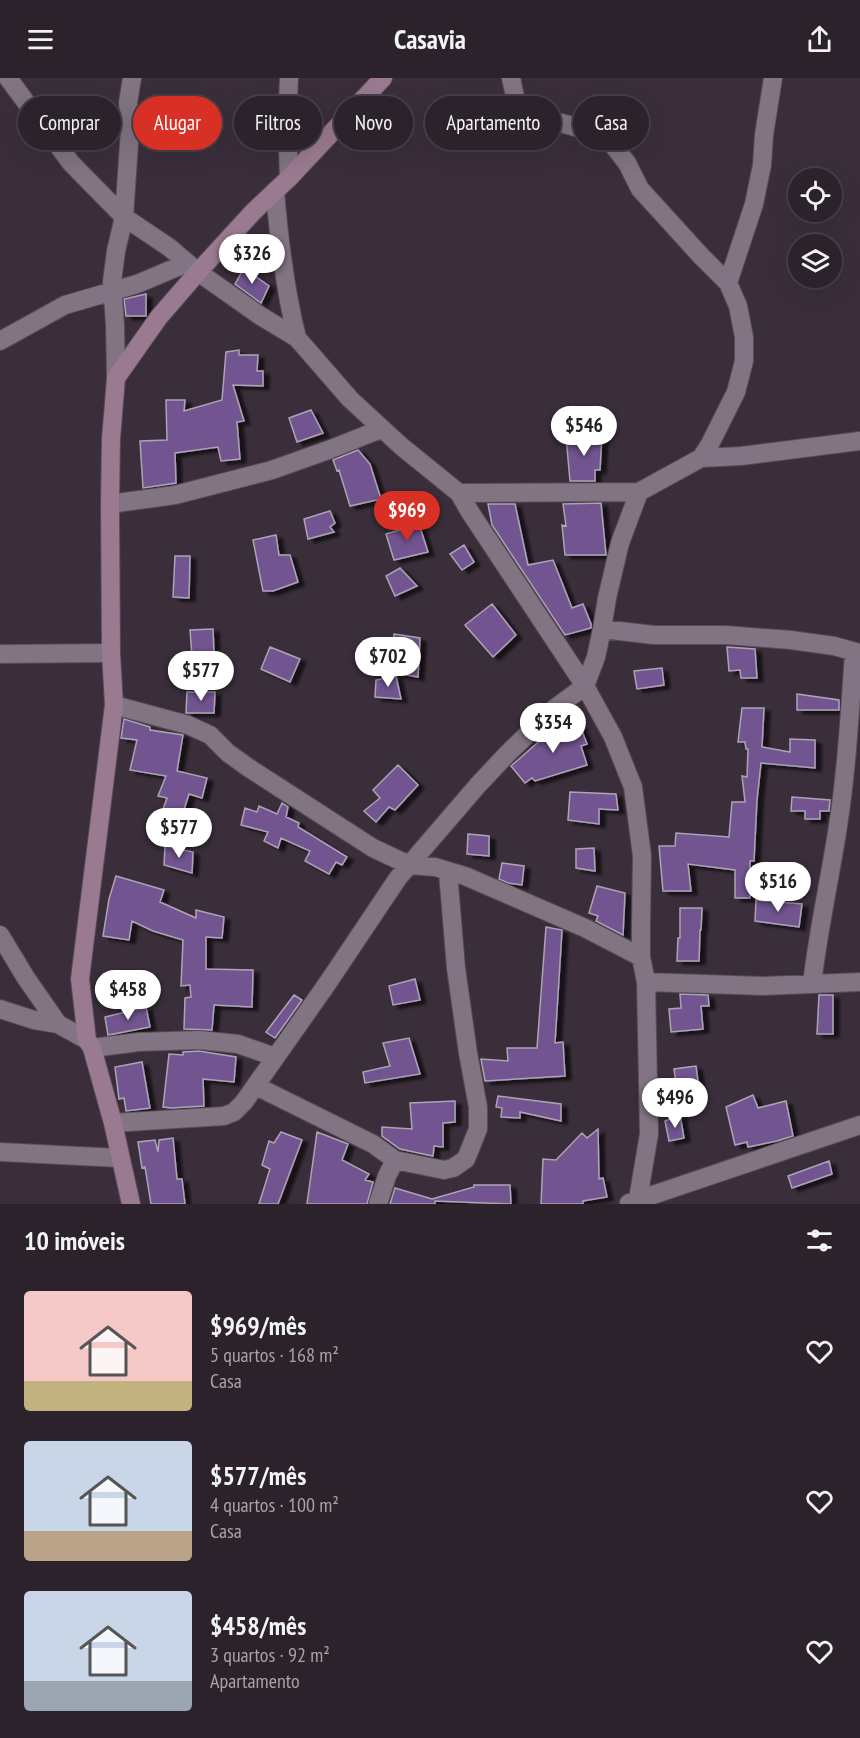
<!DOCTYPE html>
<html lang="pt">
<meta charset="utf-8">
<style>
:root{--surface:#2c222c;--page:#382f38;--text:#f1f3f6;--muted:#a6a4a9;--line:#483f48;--accent:#d93025}
body{margin:0;font-family:"PT Sans Narrow",sans-serif;background:var(--page);color:var(--text);height:100vh;display:flex;flex-direction:column;font-size:22px;white-space:nowrap}
*{box-sizing:border-box;margin:0}
p{font-size:20px;color:var(--muted)}
.icon{flex:none;width:33px;height:33px;fill:none;stroke:currentColor;stroke-width:2;stroke-linecap:round;stroke-linejoin:round}
.map{position:relative;height:1126px;overflow:hidden}
.details{display:flex;flex-direction:column;background:var(--surface);flex:1}
.details>*{flex:none}
.banner{position:absolute;left:18px;top:18px;width:825px;height:54px;display:flex;gap:12px}
.controls{position:absolute;left:788px;top:90px;display:grid;gap:12px}
.controls a{display:grid;place-items:center;width:54px;height:54px;border-radius:50%;background:var(--surface);box-shadow:0 6px 24px #0002,0 0 0 2px var(--line);font-size:30px}
.price{position:absolute;translate:-50% -51px;padding:0 14px;border-radius:21px;background:#fff;color:#222;font-size:20px;line-height:39px;filter:drop-shadow(0 2px 3px #0008)}
.price::after{content:'';position:absolute;left:50%;top:36px;width:18px;height:14px;margin-left:-9px;background:inherit;clip-path:polygon(0 0,100% 0,50% 100%)}
.price.selected{background:var(--accent);color:#fff}
ul{padding:0;list-style:none}
li{display:flex;align-items:center;gap:18px;height:150px;padding:0 24px}
li span{display:grid;place-items:center;flex:none;width:168px;height:120px;border-radius:6px;color:#555}
li>.icon{margin-inline-start:auto}
span .icon{width:72px;height:72px;fill:#fffc;stroke-width:1}
li b{font-size:26px}
h2{display:flex;justify-content:space-between;align-items:center;height:72px;padding:0 24px;font-size:26px}
.pill{padding:0 21px;border-radius:27px;background:var(--surface);box-shadow:0 6px 24px #0002,0 0 0 2px var(--line);font-size:21px;line-height:54px}
.pill.selected{background:var(--accent);color:#fff}
header{display:flex;justify-content:space-between;align-items:center;height:78px;padding:0 24px;background:var(--surface);font-size:27px;font-weight:700}
.map>svg:first-child{display:block}
.building{fill:#725490;stroke:#aca4b6;stroke-width:1.5;filter:url(#shadow)}
.lines{fill:none;stroke-linecap:round;stroke-linejoin:round}
.street-casing{stroke:#554b55;stroke-width:20}
.secondary-casing{stroke:#554b55;stroke-width:20}
.street{stroke:#827482;stroke-width:18}
.secondary{stroke:#9a7a90;stroke-width:18}
</style>
<header><svg class="icon" aria-label="menu" viewBox="0 0 24 24"><path d="M4 6h16M4 12h16M4 18h16"/></svg>Casavia<svg class="icon" aria-label="share" viewBox="0 0 24 24"><path d="M12 15V3M7 8l5-5 5 5M5 13v7h14v-7"/></svg></header>
<div class="map">
<svg width="860" height="1126" viewBox="0 0 860 1126">
<defs>
<filter id="shadow"><feDropShadow dx="6" dy="3.5" stdDeviation="1.5" flood-color="#0009"/></filter>
</defs>
<rect width="100%" height="100%" fill="#3a2e3a"/>
<!-- building -->
<path class="building" d="M 244,190 L 269,208 L 261,225 L 235,206 Z
M 146,216 L 146,238 L 126,238 L 124,221 Z
M 239,272 L 239,277 L 258,277 L 257,293 L 263,293 L 263,308 L 233,307 L 244,343 L 237,344 L 240,381 L 221,383 L 218,369 L 175,375 L 176,405 L 143,410 L 140,363 L 167,362 L 166,322 L 185,322 L 184,333 L 222,322 L 226,274 Z
M 311,332 L 323,355 L 297,364 L 289,340 Z
M 602,357 L 600,392 L 595,392 L 595,403 L 570,403 L 566,358 Z
M 358,372 L 370,386 L 381,421 L 350,428 L 339,392 L 337,393 L 333,382 Z
M 601,425 L 606,477 L 565,477 L 562,447 L 566,448 L 563,426 Z
M 488,426 L 515,426 L 528,487 L 553,482 L 572,530 L 583,526 L 591,546 L 591,550 L 565,557 L 492,447 Z
M 330,433 L 335,445 L 330,449 L 334,454 L 308,461 L 304,441 Z
M 419,446 L 428,474 L 394,482 L 386,456 Z
M 276,457 L 279,477 L 290,477 L 298,504 L 273,513 L 263,513 L 253,462 Z
M 464,467 L 474,484 L 462,492 L 450,476 Z
M 175,478 L 190,478 L 189,520 L 173,519 Z
M 400,490 L 417,508 L 395,518 L 386,498 Z
M 492,526 L 516,557 L 493,579 L 465,547 Z
M 213,551 L 214,576 L 192,578 L 190,552 Z
M 394,556 L 420,560 L 418,599 L 390,594 Z
M 270,569 L 300,581 L 290,604 L 261,591 Z
M 727,569 L 755,571 L 757,600 L 741,600 L 740,592 L 729,593 Z
M 662,590 L 664,607 L 637,611 L 634,593 Z
M 396,598 L 401,621 L 375,619 L 376,602 Z
M 187,614 L 215,614 L 214,635 L 186,635 Z
M 797,616 L 839,622 L 839,632 L 797,632 Z
M 742,630 L 764,630 L 762,669 L 790,674 L 790,661 L 815,662 L 815,690 L 761,685 L 757,722 L 754,783 L 750,783 L 750,820 L 735,820 L 735,792 L 688,786 L 691,813 L 663,813 L 659,768 L 675,768 L 676,755 L 729,759 L 732,724 L 745,724 L 742,698 L 747,699 L 748,671 L 746,671 L 745,664 L 738,664 Z
M 124,641 L 150,649 L 150,652 L 183,657 L 177,693 L 207,700 L 202,720 L 189,716 L 182,738 L 162,734 L 167,720 L 158,718 L 166,698 L 130,692 L 137,662 L 121,660 Z
M 561,645 L 567,649 L 580,648 L 587,666 L 581,668 L 587,687 L 535,703 L 532,700 L 525,705 L 511,688 L 544,659 L 543,657 L 548,652 Z
M 398,687 L 418,707 L 395,732 L 389,729 L 376,744 L 364,733 L 380,720 L 373,712 Z
M 570,714 L 616,716 L 618,732 L 599,731 L 599,746 L 568,742 Z
M 792,719 L 830,722 L 829,733 L 820,733 L 820,741 L 805,741 L 805,733 L 791,733 Z
M 282,725 L 288,729 L 286,739 L 299,745 L 298,749 L 347,779 L 342,787 L 336,784 L 329,796 L 305,783 L 310,773 L 281,760 L 278,770 L 264,763 L 268,754 L 241,747 L 245,730 L 257,734 L 259,728 L 277,736 Z
M 468,756 L 489,758 L 489,778 L 467,776 Z
M 165,768 L 193,774 L 192,795 L 164,787 Z
M 594,770 L 595,793 L 576,790 L 576,771 Z
M 502,785 L 524,788 L 522,807 L 508,805 L 499,801 Z
M 116,798 L 164,812 L 160,824 L 196,840 L 196,832 L 224,839 L 222,860 L 206,859 L 206,891 L 253,892 L 252,929 L 214,927 L 212,952 L 184,951 L 185,920 L 191,919 L 190,907 L 181,908 L 183,862 L 153,853 L 132,843 L 129,862 L 103,858 L 109,821 Z
M 597,808 L 625,815 L 623,857 L 596,843 L 598,838 L 589,835 Z
M 756,822 L 802,826 L 799,849 L 755,843 Z
M 680,830 L 702,830 L 701,852 L 700,852 L 699,883 L 677,883 L 678,860 L 680,860 Z
M 546,849 L 562,852 L 555,965 L 563,964 L 565,998 L 485,1003 L 481,981 L 508,983 L 507,970 L 537,970 Z
M 415,901 L 420,922 L 393,927 L 389,908 Z
M 680,916 L 708,917 L 709,928 L 701,928 L 703,951 L 671,954 L 669,931 L 681,930 Z
M 294,917 L 302,922 L 275,960 L 266,954 Z
M 819,917 L 833,917 L 833,956 L 817,956 Z
M 146,929 L 150,949 L 108,957 L 105,939 Z
M 409,960 L 420,996 L 365,1005 L 363,994 L 390,988 L 383,965 Z
M 199,973 L 236,979 L 234,1004 L 203,1001 L 204,1028 L 171,1030 L 163,1029 L 169,976 L 183,977 L 183,974 Z
M 142,984 L 150,1030 L 126,1033 L 124,1020 L 119,1021 L 115,989 Z
M 696,988 L 699,1011 L 677,1013 L 674,991 Z
M 753,1017 L 758,1030 L 786,1023 L 793,1058 L 777,1063 L 748,1069 L 747,1064 L 735,1067 L 726,1029 Z
M 498,1018 L 561,1026 L 561,1043 L 520,1034 L 520,1040 L 501,1039 L 502,1030 L 496,1029 Z
M 455,1023 L 455,1044 L 443,1045 L 443,1069 L 434,1068 L 433,1078 L 400,1071 L 382,1058 L 382,1049 L 412,1051 L 410,1025 Z
M 680,1037 L 684,1060 L 669,1063 L 665,1043 Z
M 598,1051 L 599,1101 L 603,1100 L 607,1119 L 583,1123 L 583,1126 L 541,1126 L 543,1081 L 556,1082 L 582,1055 L 587,1060 Z
M 281,1054 L 302,1062 L 278,1126 L 259,1126 L 270,1091 L 262,1087 L 269,1063 L 274,1065 Z
M 317,1054 L 348,1066 L 342,1082 L 369,1096 L 365,1102 L 373,1104 L 367,1126 L 307,1126 Z
M 173,1060 L 177,1101 L 182,1101 L 185,1126 L 151,1126 L 145,1089 L 142,1090 L 138,1064 L 155,1062 L 158,1074 L 159,1062 Z
M 829,1083 L 832,1096 L 792,1110 L 788,1098 Z
M 474,1107 L 510,1107 L 511,1126 L 435,1123 L 435,1126 L 390,1126 L 395,1110 L 432,1121 L 474,1109 Z"/>
<g class="lines">
<defs>
<path id="street" d="M 8,0 L 71,85 L 124,139 L 170,170 L 198,194 L 259,237 L 297,260 L 350,321 L 401,368 L 459,415 L 470,434 L 585,608 L 613,659 L 633,709 L 642,778 L 641,847 L 641,879 L 646,904 L 649,1056 L 638,1121 L 640,1126
M 289,100 L 287,44 L 289,0
M 275,113 C 279,162 285,212 297,260
M 728,205 L 754,126 L 762,87 L 764,57 L 773,0
M 0,263 L 65,227 L 137,206 L 187,185
M 116,300 L 115,247 L 112,204 L 116,173 L 124,139 L 130,51 L 128,25 L 132,0
M 701,380 L 741,378 L 860,363
M 459,415 L 639,414 L 701,380 L 710,366 L 736,314 L 744,283 L 744,259 L 738,228 L 728,205 L 702,179 L 640,111 L 627,85 L 613,67 L 598,57 L 572,48 L 550,42 L 525,32 L 516,23 L 511,0
M 110,426 L 175,417 L 272,392 L 331,371 L 381,351
M 602,551 L 654,557 L 726,557 L 791,562 L 834,568 L 860,575
M 0,576 L 111,575
M 114,627 L 188,647 L 210,657 L 228,675 L 249,690 L 373,770 L 409,787 L 435,789 L 465,798 L 585,850 L 641,879
M 0,857 L 26,900 L 58,946 L 87,962
M 646,904 L 763,908 L 860,904
M 812,906 C 818,853 830,801 838,748 C 847,690 850,632 854,574
M 0,931 L 34,942 L 58,946
M 92,970 L 139,964 L 199,962 L 238,966 L 275,979
M 256,1008 L 373,1066 L 395,1082 L 444,1092 L 453,1090 L 466,1081 L 478,1051 L 478,1029 L 468,975 L 456,890 L 448,794
M 113,1045 L 224,1038 L 234,1034 L 244,1024 L 327,906 L 398,800 L 478,707 L 508,675 L 555,630 L 585,608 L 596,579 L 602,551 L 607,520 L 620,465 L 639,414
M 0,1074 L 119,1080
M 629,1125 L 860,1047
M 378,1126 L 387,1098 L 395,1082"/>
<path id="secondary" d="M 131,1126 L 113,1045 L 92,970 L 87,962 L 80,901 L 114,627 L 111,575 L 110,426 L 111,361 L 116,300 L 159,239 L 198,194 L 253,134 L 289,100 L 383,0"/>
</defs>
<!-- street casing -->
<use href="#street" class="street-casing"/>
<!-- secondary casing -->
<use href="#secondary" class="secondary-casing"/>
<!-- street -->
<use href="#street" class="street"/>
<!-- secondary -->
<use href="#secondary" class="secondary"/>
</g>
</svg>
<div class="controls">
<a><svg class="icon" aria-label="locate" viewBox="0 0 24 24"><circle cx="12" cy="12" r="6"/><path d="M12 2v4M12 18v4M2 12h4M18 12h4"/></svg></a>
<a><svg class="icon" aria-label="layers" viewBox="0 0 24 24"><path d="M12 4l9 5-9 5-9-5zM3 14l9 5 9-5"/></svg></a>
</div>
<b class="price" style="left:252px;top:207px">$326</b>
<b class="price" style="left:584px;top:379px">$546</b>
<b class="price selected" style="left:407px;top:464px">$969</b>
<b class="price" style="left:388px;top:610px">$702</b>
<b class="price" style="left:201px;top:624px">$577</b>
<b class="price" style="left:553px;top:676px">$354</b>
<b class="price" style="left:179px;top:781px">$577</b>
<b class="price" style="left:778px;top:835px">$516</b>
<b class="price" style="left:128px;top:943px">$458</b>
<b class="price" style="left:675px;top:1051px">$496</b>
<div class="banner">
<a class="pill">Comprar</a>
<a class="pill selected">Alugar</a>
<a class="pill">Filtros</a>
<a class="pill">Novo</a>
<a class="pill">Apartamento</a>
<a class="pill">Casa</a>
</div>
</div>
<section class="details">
<h2>10 imóveis<svg class="icon" aria-label="filters" viewBox="0 0 24 24"><path d="M4 7h16M4 17h16"/><circle cx="9" cy="7" r="2"/><circle cx="15" cy="17" r="2"/></svg></h2>
<ul>
<li><span style="background:linear-gradient(#f6c9c9 75%,#c2b280 0)"><svg class="icon" aria-label="home" viewBox="0 0 24 24"><path d="M3 11l9-7 9 7M6 9v11h12V9"/></svg></span><div><b>$969/mês</b><p>5 quartos · 168 m²</p><p>Casa</p></div><svg class="icon" aria-label="heart" viewBox="0 0 24 24"><path d="M12 20l-8-8c-3-5 5-10 8-4 3-6 11-1 8 4z"/></svg></li>
<li><span style="background:linear-gradient(#c9d6e8 75%,#b9a48a 0)"><svg class="icon" aria-label="home" viewBox="0 0 24 24"><path d="M3 11l9-7 9 7M6 9v11h12V9"/></svg></span><div><b>$577/mês</b><p>4 quartos · 100 m²</p><p>Casa</p></div><svg class="icon" aria-label="heart" viewBox="0 0 24 24"><path d="M12 20l-8-8c-3-5 5-10 8-4 3-6 11-1 8 4z"/></svg></li>
<li><span style="background:linear-gradient(#c9d6e8 75%,#9aa5b1 0)"><svg class="icon" aria-label="home" viewBox="0 0 24 24"><path d="M3 11l9-7 9 7M6 9v11h12V9"/></svg></span><div><b>$458/mês</b><p>3 quartos · 92 m²</p><p>Apartamento</p></div><svg class="icon" aria-label="heart" viewBox="0 0 24 24"><path d="M12 20l-8-8c-3-5 5-10 8-4 3-6 11-1 8 4z"/></svg></li>
</ul>
</section>
